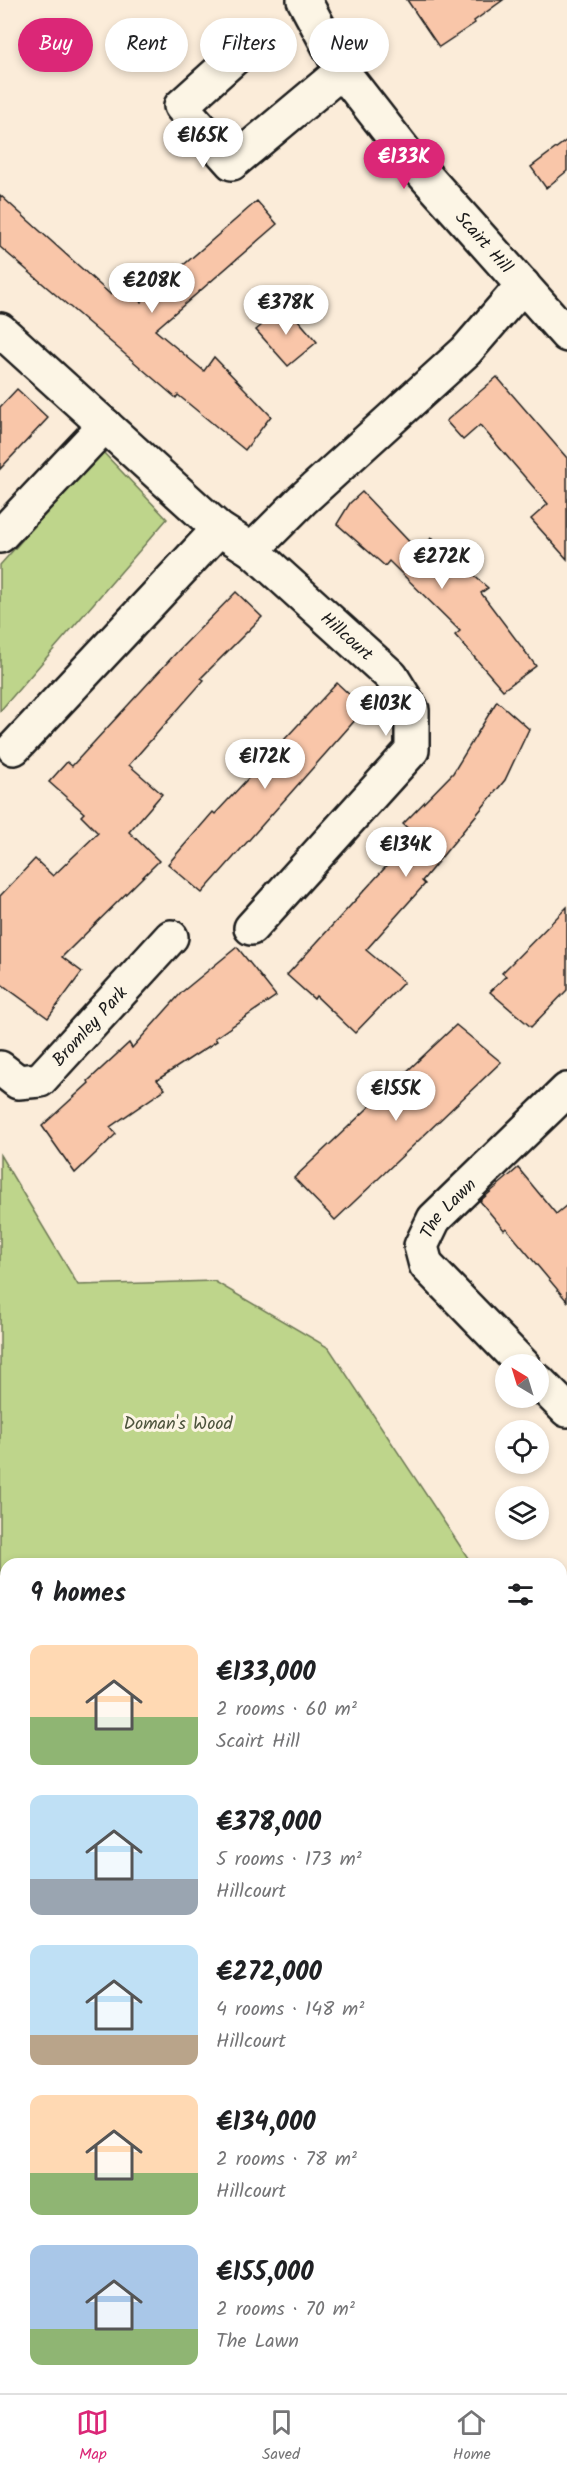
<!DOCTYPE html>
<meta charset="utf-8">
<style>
:root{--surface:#fff;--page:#f2f2f2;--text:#202124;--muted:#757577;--line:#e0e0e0;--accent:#db2777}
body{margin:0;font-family:Kalam,sans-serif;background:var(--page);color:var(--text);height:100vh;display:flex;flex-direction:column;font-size:22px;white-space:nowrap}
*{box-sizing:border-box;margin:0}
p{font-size:20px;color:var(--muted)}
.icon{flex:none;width:33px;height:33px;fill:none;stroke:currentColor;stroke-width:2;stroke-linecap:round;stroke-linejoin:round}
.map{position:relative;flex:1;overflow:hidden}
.details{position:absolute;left:0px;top:1558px;width:567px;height:836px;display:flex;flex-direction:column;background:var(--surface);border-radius:18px 18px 0 0;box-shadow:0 3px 9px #0003}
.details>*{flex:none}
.top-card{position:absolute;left:18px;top:18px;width:531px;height:54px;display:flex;gap:12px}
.needle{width:39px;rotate:322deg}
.controls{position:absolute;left:495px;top:1354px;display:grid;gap:12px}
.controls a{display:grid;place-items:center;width:54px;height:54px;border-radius:50%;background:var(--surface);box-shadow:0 3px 9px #0003;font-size:30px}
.price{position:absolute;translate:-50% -51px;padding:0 14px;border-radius:21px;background:#fff;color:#222;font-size:20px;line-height:39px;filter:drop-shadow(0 2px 3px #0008)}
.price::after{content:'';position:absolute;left:50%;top:36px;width:18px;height:14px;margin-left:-9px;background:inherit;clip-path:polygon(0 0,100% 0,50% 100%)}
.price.current{background:var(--accent);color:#fff}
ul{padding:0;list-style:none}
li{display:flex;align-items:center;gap:18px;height:150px;padding:0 30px}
li span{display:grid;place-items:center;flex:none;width:168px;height:120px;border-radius:12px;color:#555}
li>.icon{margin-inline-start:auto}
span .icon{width:72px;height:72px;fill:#fffc;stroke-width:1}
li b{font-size:26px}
h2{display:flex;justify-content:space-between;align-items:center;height:72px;padding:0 30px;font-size:26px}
.pill{padding:0 21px;border-radius:27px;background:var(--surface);box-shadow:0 3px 9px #0003;font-size:21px;line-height:54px}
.pill.current{background:var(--accent);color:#fff}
.tab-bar{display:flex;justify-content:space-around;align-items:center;height:84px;border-top:2px solid var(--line);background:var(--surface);font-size:16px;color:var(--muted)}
.tab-bar a{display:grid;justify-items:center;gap:3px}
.tab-bar .current{color:var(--accent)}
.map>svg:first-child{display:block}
.green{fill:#bed58b;stroke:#6d7854;stroke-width:1.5}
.building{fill:#f9c6a9;stroke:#1c1c1c;stroke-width:1.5}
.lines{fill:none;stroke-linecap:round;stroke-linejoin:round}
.street-casing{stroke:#1c1c1c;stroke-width:38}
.secondary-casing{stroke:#1c1c1c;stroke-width:38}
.street{stroke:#fcf5e5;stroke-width:33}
.secondary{stroke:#fcf5e5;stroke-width:33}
.labels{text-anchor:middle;stroke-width:6;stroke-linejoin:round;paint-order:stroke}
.street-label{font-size:18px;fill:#1c1c1c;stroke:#fcf5e5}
.park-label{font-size:18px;fill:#4d543d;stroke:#fcf5e5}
</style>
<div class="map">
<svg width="567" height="2393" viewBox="0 0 567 2393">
<rect width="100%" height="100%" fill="#fbecd9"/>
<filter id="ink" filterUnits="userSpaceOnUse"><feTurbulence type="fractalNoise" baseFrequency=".0167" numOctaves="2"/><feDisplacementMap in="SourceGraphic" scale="12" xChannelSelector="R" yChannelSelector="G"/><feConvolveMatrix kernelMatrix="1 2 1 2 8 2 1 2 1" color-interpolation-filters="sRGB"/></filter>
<g filter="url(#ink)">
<!-- green -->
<path class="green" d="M 102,451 L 167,519 L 0,711 L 0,565 Z
M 0,1155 L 78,1285 L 214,1281 L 329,1348 L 472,1564 L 6,1564 L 6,1787 L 0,1742 Z
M 561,2085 L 567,2107 L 567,2393 L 134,2393 L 131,2388 L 561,2388 Z"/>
<!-- building -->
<path class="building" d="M 407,0 L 503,0 L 474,21 L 475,23 L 439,47 Z
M 567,140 L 567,171 L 546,188 L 531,167 Z
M 0,195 L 110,294 L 119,284 L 141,302 L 257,201 L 277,224 L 155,330 L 204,371 L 214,357 L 271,416 L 245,450 L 178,395 L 176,398 L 0,247 Z
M 285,305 L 317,342 L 288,366 L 256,330 Z
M 497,377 L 567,458 L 567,559 L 531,519 L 548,504 L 480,425 L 463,440 L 446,421 Z
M 17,389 L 48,418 L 0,469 L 0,407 Z
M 362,492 L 420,553 L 431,538 L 488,588 L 481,593 L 536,666 L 503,690 L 455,635 L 460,631 L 389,561 L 385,566 L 337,524 L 350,503 Z
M 236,592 L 262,617 L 201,678 L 204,680 L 129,765 L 162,794 L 129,832 L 159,861 L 62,957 L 82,972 L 48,1018 L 0,983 L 0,896 L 35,859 L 53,876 L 98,833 L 81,816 L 84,813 L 49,782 L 67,762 L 72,766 L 177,652 Z
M 337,683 L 365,709 L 202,893 L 168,864 L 213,812 L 215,814 Z
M 497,701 L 529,729 L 505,780 L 422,881 L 425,884 L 366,950 L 404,982 L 355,1033 L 316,996 L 314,999 L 287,975 L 415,835 L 403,824 L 453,773 Z
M 567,907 L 567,990 L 531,1027 L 490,992 L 506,976 L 502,973 Z
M 237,947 L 276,996 L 215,1038 L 217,1041 L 157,1080 L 165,1089 L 110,1127 L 116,1134 L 75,1173 L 42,1126 L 89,1083 L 88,1081 L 129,1043 L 132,1048 L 182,992 Z
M 456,1025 L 501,1062 L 335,1220 L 294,1178 Z
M 518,1168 L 556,1214 L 567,1205 L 567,1301 L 506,1228 L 504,1230 L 480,1201 Z"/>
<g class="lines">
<defs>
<g id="street">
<path d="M 251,43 L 181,106 L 232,163 L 342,71"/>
<path d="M 0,330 L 219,529 L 252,550 L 302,500 L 466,351 L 523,285"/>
<path d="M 0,536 L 105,425"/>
<path d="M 14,748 L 219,529"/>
<path d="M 251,928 L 412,750 L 412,710 L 391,676 L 252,550"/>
<path id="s1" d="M 0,1068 L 18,1082 L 40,1080 L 171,937"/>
<path id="s2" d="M 523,1365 L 426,1265 L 421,1246 L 434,1219 L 567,1090"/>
<path d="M 538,1381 L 567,1410"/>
<path d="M 0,2362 L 6,2368"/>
</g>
<g id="secondary">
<path id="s3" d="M 304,0 L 342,71 L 412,161 L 567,335"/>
</g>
</defs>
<!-- street casing -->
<use href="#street" class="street-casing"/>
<!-- secondary casing -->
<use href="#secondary" class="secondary-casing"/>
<!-- street -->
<use href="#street" class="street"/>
<!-- secondary -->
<use href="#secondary" class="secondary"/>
</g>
</g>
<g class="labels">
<!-- street labels -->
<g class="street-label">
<text dy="6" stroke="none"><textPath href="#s3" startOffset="303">Scairt Hill</textPath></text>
<text transform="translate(347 636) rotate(42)" y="6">Hillcourt</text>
<text dy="6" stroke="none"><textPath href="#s1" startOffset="118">Bromley Park</textPath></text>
<text dy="6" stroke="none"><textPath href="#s2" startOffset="206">The Lawn</textPath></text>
</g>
<!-- park labels -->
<g class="park-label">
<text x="178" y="1429">Doman's Wood</text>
</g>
</g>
</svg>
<div class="controls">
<a><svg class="needle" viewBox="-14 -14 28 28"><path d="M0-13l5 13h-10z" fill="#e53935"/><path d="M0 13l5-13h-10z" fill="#757577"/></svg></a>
<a><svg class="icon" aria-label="locate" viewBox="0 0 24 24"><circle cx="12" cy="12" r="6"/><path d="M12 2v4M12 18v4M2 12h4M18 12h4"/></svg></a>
<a><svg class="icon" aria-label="layers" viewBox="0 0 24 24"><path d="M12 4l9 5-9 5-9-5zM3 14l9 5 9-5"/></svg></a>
</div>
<b class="price" style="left:203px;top:169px">€165K</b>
<b class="price current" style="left:404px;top:190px">€133K</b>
<b class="price" style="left:152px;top:314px">€208K</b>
<b class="price" style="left:286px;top:336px">€378K</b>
<b class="price" style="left:442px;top:590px">€272K</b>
<b class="price" style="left:386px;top:737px">€103K</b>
<b class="price" style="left:265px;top:790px">€172K</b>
<b class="price" style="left:406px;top:878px">€134K</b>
<b class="price" style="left:396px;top:1122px">€155K</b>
<div class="top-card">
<a class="pill current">Buy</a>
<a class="pill">Rent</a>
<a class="pill">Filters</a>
<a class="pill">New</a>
</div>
<section class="details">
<h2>9 homes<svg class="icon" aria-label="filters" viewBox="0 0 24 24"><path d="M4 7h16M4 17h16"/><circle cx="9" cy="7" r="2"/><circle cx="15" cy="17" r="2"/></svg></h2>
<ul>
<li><span style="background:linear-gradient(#ffd9b3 60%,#8fb573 0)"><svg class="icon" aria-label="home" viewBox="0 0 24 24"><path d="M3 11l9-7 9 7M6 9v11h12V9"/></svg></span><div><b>€133,000</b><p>2 rooms · 60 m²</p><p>Scairt Hill</p></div></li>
<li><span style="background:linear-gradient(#bfe0f5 70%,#9aa5b1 0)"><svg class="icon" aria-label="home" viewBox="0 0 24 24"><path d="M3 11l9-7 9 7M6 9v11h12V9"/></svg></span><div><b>€378,000</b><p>5 rooms · 173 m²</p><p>Hillcourt</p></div></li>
<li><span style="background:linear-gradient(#bfe0f5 75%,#b9a48a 0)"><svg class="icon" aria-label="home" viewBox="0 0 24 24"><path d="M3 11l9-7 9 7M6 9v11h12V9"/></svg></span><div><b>€272,000</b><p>4 rooms · 148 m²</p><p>Hillcourt</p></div></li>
<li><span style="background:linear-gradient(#ffd9b3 65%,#8fb573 0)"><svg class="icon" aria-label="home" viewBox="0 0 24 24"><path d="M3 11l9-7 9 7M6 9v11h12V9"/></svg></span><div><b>€134,000</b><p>2 rooms · 78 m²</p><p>Hillcourt</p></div></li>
<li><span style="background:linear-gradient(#a9c7e8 70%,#8fb573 0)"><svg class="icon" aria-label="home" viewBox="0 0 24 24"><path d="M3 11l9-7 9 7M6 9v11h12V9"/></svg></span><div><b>€155,000</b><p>2 rooms · 70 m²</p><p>The Lawn</p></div></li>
</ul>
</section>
</div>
<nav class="tab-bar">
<a class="current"><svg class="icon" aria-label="map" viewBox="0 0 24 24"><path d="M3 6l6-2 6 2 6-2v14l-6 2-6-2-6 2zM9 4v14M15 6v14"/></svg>Map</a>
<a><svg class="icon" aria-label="saved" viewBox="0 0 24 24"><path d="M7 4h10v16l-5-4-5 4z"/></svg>Saved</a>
<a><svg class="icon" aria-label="home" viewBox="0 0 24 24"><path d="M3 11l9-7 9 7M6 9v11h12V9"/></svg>Home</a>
</nav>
